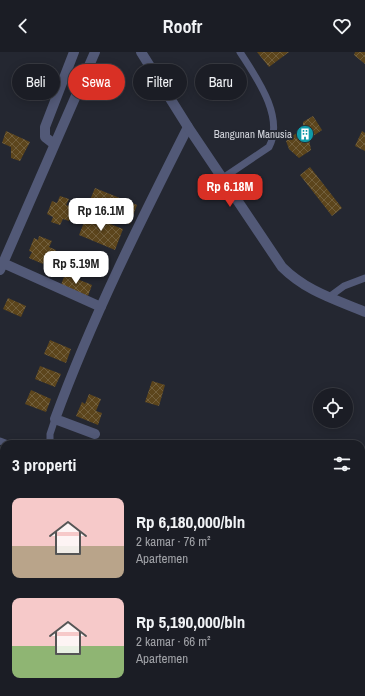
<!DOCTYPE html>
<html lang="id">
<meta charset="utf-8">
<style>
:root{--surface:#1b1d25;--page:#282a32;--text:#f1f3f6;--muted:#a0a2a7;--line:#393b42;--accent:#d93025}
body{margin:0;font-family:"Archivo Narrow",sans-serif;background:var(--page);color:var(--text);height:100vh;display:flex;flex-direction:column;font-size:15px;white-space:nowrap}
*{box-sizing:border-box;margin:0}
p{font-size:13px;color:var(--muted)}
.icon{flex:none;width:22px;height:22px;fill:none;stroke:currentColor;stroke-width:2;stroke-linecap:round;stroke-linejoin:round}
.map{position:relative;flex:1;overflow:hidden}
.side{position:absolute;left:0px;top:388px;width:365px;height:256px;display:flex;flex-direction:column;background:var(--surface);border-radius:12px 12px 0 0;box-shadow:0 2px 10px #0003,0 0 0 1px var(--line)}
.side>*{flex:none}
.guide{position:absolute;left:12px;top:12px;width:341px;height:36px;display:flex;gap:8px}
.tools{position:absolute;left:313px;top:336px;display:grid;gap:8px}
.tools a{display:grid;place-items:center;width:40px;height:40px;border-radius:50%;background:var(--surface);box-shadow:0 2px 10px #0003,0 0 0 1px var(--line);font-size:20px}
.price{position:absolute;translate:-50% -34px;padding:0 9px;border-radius:8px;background:#fff;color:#222;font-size:13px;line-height:26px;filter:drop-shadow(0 1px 2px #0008)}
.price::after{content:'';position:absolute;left:50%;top:24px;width:12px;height:9px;margin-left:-6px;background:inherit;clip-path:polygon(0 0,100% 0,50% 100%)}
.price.active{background:var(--accent);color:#fff}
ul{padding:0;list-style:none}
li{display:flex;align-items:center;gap:12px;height:100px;padding:0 12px}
li span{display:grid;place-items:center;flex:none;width:112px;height:80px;border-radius:8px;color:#555}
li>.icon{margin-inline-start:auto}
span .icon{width:48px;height:48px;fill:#fffc;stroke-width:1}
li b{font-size:17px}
h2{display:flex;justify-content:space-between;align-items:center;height:48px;padding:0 12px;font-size:17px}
.chip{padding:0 14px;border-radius:18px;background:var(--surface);box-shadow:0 2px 10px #0003,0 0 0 1px var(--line);font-size:14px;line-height:36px}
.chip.active{background:var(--accent);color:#fff}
header{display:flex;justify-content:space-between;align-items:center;height:52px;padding:0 12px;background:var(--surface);font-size:18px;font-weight:700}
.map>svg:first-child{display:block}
.building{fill:url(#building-cross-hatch)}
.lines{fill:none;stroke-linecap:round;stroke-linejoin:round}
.service{stroke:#525977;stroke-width:7}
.minor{stroke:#525977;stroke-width:10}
.tertiary{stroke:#525977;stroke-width:10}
.labels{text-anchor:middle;stroke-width:4;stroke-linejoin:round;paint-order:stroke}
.poi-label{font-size:11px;fill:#d3d5dc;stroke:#242731;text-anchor:end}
</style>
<header><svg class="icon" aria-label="back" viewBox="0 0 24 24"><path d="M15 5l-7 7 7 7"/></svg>Roofr<svg class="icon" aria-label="heart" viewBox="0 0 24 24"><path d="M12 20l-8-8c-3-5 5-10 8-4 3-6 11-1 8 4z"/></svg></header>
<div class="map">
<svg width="365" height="644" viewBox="0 0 365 644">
<defs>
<pattern id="building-cross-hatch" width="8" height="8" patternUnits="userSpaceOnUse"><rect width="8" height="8" fill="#5c451c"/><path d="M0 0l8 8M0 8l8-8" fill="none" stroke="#725f3c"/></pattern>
</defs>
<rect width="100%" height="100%" fill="#242731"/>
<!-- building -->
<path class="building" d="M 257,0 L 289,0 L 269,15 Z
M 355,0 L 365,0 L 365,12 L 354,3 Z
M 313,64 L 322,78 L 309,87 L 311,98 L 299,106 L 289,97 L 286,89 L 303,76 L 303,70 Z
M 6,79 L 30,90 L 20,109 L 11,106 L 11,95 L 2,91 Z
M 362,79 L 365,81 L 365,99 L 355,94 Z
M 310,115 L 342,156 L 332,164 L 300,123 Z
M 95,136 L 137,153 L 130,172 L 87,155 Z
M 60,144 L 69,147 L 66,153 L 74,156 L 69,169 L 63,167 L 60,173 L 51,170 L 53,165 L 47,162 L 52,149 L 57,151 Z
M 87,163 L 123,177 L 115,198 L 79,183 Z
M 39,184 L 52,189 L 49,195 L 56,198 L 51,210 L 45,207 L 43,212 L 29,206 L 32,200 L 29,199 L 34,186 L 38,188 Z
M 65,222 L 92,233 L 88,244 L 61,233 Z
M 8,246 L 26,254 L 21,265 L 3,257 Z
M 50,288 L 71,297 L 66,311 L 44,302 Z
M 40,314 L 61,322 L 55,335 L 35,327 Z
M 152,329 L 165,333 L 159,354 L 145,350 Z
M 31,338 L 51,347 L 46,360 L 25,352 Z
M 89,342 L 101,347 L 96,359 L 102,361 L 98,373 L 76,364 L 82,350 L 85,352 Z"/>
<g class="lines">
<!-- service -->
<path class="service" d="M 223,126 L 269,95 C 285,65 256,25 240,0
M 329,245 L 344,234 L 365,226
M 0,389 L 8,392
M 50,392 L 50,382 L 55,367
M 0,435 L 4,433"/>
<!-- minor -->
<path class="minor" d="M 54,92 L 45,85 L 45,75 L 74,0
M 3,211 L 101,255
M 0,218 L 95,0
M 95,382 L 55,367 C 92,266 140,170 188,75"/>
<!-- tertiary -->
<path class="tertiary" d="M 141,0 L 188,75 L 282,215 C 306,239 334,247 365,260"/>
</g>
<!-- icons -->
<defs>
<symbol id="building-disc" viewBox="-11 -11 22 22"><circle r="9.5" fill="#0f9aa8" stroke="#242731"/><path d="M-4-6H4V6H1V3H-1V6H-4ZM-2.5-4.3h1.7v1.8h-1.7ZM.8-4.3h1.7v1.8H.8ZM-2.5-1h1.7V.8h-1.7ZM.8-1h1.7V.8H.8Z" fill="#fff"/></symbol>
</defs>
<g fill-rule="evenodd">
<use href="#building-disc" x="295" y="72" width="20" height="20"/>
</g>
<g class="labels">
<!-- poi labels -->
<g class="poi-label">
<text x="292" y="86">Bangunan Manusia</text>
</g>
</g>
</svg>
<div class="tools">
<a><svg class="icon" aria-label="locate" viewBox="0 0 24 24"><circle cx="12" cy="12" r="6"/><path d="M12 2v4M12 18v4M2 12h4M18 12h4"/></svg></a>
</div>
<b class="price active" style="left:230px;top:156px">Rp 6.18M</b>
<b class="price" style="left:101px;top:180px">Rp 16.1M</b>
<b class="price" style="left:76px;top:233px">Rp 5.19M</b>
<div class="guide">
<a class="chip">Beli</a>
<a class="chip active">Sewa</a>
<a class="chip">Filter</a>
<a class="chip">Baru</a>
</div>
<section class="side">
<h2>3 properti<svg class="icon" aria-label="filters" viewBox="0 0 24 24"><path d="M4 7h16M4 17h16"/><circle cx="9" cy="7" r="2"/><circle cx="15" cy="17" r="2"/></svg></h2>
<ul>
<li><span style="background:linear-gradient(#f6c9c9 60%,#b9a48a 0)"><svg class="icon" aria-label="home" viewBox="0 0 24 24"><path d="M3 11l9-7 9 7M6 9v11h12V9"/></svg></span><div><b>Rp 6,180,000/bln</b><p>2 kamar · 76 m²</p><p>Apartemen</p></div></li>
<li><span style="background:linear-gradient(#f6c9c9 60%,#8fb573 0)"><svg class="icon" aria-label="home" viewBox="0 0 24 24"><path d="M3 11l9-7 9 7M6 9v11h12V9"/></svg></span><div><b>Rp 5,190,000/bln</b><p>2 kamar · 66 m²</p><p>Apartemen</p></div></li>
</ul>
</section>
</div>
